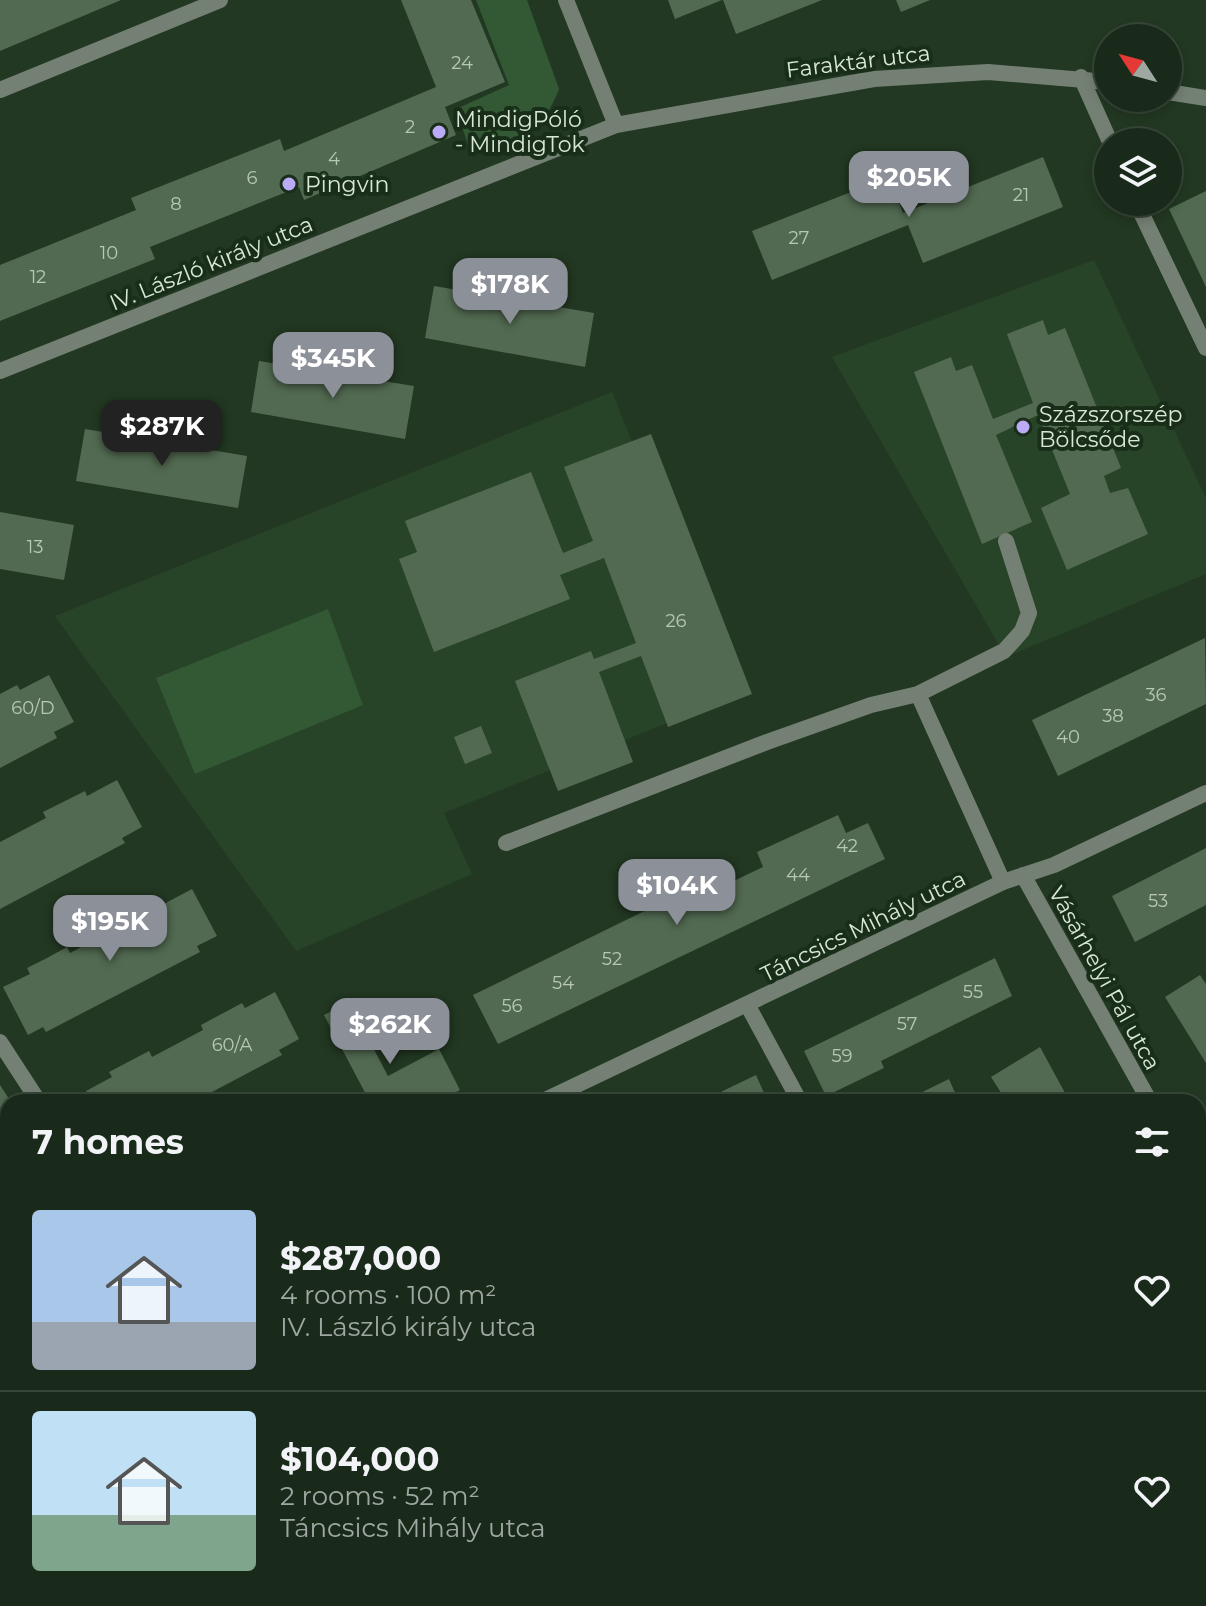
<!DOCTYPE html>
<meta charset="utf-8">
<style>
:root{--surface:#1a2a1a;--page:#273627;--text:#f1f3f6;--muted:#9fa7a2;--line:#384639;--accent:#8c9099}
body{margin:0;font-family:Montserrat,sans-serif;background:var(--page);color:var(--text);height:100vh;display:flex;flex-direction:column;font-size:30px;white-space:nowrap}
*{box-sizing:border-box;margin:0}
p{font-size:26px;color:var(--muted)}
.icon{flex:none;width:44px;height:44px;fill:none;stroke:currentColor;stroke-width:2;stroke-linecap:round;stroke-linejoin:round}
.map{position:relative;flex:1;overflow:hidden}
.panel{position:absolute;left:0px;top:1094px;width:1206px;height:512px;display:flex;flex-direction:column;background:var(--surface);border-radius:24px 24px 0 0;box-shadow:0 4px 12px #0003,0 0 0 2px var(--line)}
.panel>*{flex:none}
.needle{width:52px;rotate:306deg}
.controls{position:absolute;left:1094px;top:24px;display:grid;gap:16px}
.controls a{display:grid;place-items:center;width:88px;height:88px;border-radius:50%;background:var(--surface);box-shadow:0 4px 12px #0003,0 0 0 2px var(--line);font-size:40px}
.price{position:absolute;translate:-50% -68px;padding:0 18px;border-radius:16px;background:var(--accent);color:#fff;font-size:26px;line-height:52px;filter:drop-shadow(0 2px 4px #0008)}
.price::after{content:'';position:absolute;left:50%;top:48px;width:24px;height:18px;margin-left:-12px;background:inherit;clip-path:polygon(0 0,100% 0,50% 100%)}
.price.on{background:#222;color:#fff}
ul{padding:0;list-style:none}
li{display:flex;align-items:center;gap:24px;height:200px;padding:0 32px}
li+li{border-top:2px solid var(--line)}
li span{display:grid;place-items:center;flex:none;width:224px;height:160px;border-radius:8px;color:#555}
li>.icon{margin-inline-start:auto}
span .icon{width:96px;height:96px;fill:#fffc;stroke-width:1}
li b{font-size:34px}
h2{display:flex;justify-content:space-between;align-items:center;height:96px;padding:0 32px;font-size:34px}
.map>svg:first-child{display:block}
.built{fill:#284428}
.green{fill:#335934}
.building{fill:#526a51}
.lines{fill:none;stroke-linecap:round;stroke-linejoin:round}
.service{stroke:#758074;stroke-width:16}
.minor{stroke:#758074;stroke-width:16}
.rail{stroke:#9aab99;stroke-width:6;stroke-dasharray:14 14;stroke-linecap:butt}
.poi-dot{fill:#bbaaf6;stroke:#182e18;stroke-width:3}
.labels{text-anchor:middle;stroke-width:8;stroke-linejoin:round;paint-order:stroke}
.number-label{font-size:18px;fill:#b7c8b6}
.street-label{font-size:22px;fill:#d9e7d8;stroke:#182e18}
.poi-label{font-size:22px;fill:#d9e7d8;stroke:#182e18;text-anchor:start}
</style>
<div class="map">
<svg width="1206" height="1606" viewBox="0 0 1206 1606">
<rect width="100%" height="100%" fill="#223822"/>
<!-- built -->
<path class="built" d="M 1094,260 L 1206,498 L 1206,574 L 1006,657 L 832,357 Z
M 612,392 L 734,696 L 444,813 L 472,874 L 296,951 L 55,616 Z
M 8,1396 L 8,1598 L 578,1598 L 546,1606 L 0,1606 L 0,1399 Z
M 1070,1598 L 1187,1598 L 1206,1602 L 1206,1606 L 1104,1606 Z"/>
<!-- green -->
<path class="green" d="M 476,0 L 527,0 L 559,89 C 541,137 515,137 472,156 L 456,109 L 509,85 Z
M 328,609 L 363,705 L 195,774 L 156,678 Z
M 0,1234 L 8,1239 L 8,1323 L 0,1321 Z
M 0,1344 L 8,1346 L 8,1396 L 0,1399 Z
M 1198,1557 L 1206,1559 L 1206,1602 L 1187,1598 L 1198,1598 Z"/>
<!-- building -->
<path class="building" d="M 0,0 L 121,0 L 0,51 Z
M 401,0 L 471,0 L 505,82 L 445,107 L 456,135 L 304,200 L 299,187 L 150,247 L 155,259 L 0,321 L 0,265 L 136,210 L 131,198 L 280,139 L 284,151 L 436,87 Z
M 668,0 L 722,0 L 675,19 Z
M 723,0 L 822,0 L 736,34 Z
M 896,0 L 930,0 L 901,12 Z
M 1043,157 L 1063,207 L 923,263 L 908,225 L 772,280 L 752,231 L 889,177 L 903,213 Z
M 1206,191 L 1206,287 L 1169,209 Z
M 434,286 L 594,313 L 585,367 L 425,338 Z
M 1043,320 L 1048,335 L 1065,328 L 1121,468 L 1104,476 L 1110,493 L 1128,488 L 1148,534 L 1067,570 L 1041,508 L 1070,494 L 1038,415 L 996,435 L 1032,522 L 982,544 L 914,372 L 951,357 L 956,371 L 972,365 L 993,419 L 1033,403 L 1007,334 Z
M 259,361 L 414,386 L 405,439 L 251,412 Z
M 85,429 L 247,456 L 238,508 L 76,481 Z
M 651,434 L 752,694 L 668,727 L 641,656 L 599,672 L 633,762 L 558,791 L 515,681 L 591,651 L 594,659 L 636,643 L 604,558 L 560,575 L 570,599 L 434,652 L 399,559 L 417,552 L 405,521 L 531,472 L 563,553 L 593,541 L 564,467 Z
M 0,512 L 74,525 L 64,580 L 0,569 Z
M 1205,638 L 1206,704 L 1058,776 L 1032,720 Z
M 49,675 L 74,722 L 54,732 L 57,738 L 0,768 L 0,694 L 17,685 L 20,690 Z
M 481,726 L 492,753 L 465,764 L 454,737 Z
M 117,780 L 142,827 L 122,838 L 125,843 L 0,909 L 0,842 L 46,818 L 43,812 L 85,791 L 87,796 Z
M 838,815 L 846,833 L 868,823 L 885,859 L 498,1044 L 473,995 L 716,876 L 721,887 L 763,867 L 757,852 Z
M 1206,848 L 1206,905 L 1135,942 L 1112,896 Z
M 192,889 L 217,936 L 197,946 L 200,952 L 46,1032 L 43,1027 L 28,1035 L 3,987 L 30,974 L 27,968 L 47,958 L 67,947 L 70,953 L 121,926 L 118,921 L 159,900 L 162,905 Z
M 995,958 L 1012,996 L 881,1061 L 884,1068 L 826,1096 L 804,1051 Z
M 1200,975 L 1206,984 L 1206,1063 L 1165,997 Z
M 275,992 L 299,1039 L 279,1050 L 282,1055 L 193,1102 L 92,1102 L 86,1091 L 112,1077 L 109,1072 L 149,1051 L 152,1057 L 203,1030 L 201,1025 L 242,1003 L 245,1008 Z
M 349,1002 L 388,1076 L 439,1049 L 460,1090 L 437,1102 L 370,1102 L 324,1015 Z
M 1040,1047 L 1070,1102 L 1007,1102 L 991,1077 Z
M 756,1075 L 768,1102 L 700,1102 Z
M 949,1079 L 956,1095 L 942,1102 L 912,1102 L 910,1098 Z
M 0,1085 L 11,1102 L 8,1220 L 0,1225 Z
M 1206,1272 L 1206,1339 L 1198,1344 L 1198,1277 Z
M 8,1485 L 8,1541 L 7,1541 L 0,1517 L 0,1488 Z
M 25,1598 L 81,1598 L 81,1599 L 58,1606 L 27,1606 Z"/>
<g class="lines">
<!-- service -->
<path class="service" d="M 918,694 L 1003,882
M 506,843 L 767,742 L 871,705 L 918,694 L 1004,651 L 1022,631 L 1029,613 L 1006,541
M 0,1042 L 39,1102
M 0,1266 L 8,1269"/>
<!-- minor -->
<path class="minor" d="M 566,0 L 616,125
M 1081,77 L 1110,142
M 0,90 L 220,0
M 1168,92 L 1206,98
M 1136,202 L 1206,348
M 0,371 L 616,125 L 874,79 L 988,72 L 1108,82
M 1023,875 L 1150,1102
M 748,1006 L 800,1102
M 541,1102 L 1003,882 L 1054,865 L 1206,793
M 1198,1174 L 1206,1186
M 0,1345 L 8,1342
M 1198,1543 L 1206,1545"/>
<!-- rail -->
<path class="rail" d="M 0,1331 L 8,1333
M 883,1598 L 1000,1606
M 1129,1598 L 1162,1606
M 667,1606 L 759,1598
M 777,1606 L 839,1598"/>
</g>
<!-- markers -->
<g class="poi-dot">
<circle cx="439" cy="132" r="8"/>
<circle cx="289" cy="184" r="8"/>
<circle cx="1023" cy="427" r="8"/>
</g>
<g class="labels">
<!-- number labels -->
<g class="number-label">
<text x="462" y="69">24</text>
<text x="410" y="133">2</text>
<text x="334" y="165">4</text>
<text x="252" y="184">6</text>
<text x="1021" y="201">21</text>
<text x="176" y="210">8</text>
<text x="799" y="244">27</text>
<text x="109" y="259">10</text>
<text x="38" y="283">12</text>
<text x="35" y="553">13</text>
<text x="676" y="627">26</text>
<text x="1156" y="701">36</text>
<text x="33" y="714">60/D</text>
<text x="1113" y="722">38</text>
<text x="1068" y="743">40</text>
<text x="847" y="852">42</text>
<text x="798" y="881">44</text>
<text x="1158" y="907">53</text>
<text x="612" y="965">52</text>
<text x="563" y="989">54</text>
<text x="973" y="998">55</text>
<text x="512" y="1012">56</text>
<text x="907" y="1030">57</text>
<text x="232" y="1051">60/A</text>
<text x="842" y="1062">59</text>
</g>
<!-- street labels -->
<g class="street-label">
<text transform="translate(858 61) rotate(-7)" y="8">Faraktár utca</text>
<text transform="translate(211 263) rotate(-22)" y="8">IV. László király utca</text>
<text transform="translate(863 926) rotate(-26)" y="8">Táncsics Mihály utca</text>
<text transform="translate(1105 978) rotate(61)" y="8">Vásárhelyi Pál utca</text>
</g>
<!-- poi labels -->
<g class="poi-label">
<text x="455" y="127">MindigPóló<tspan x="455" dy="25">- MindigTok</tspan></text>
<text x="305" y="192">Pingvin</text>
<text x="1039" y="422">Százszorszép<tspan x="1039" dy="25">Bölcsőde</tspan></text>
</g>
</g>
</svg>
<div class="controls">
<a><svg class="needle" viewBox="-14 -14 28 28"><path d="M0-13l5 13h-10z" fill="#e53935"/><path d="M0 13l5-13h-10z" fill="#9fa7a2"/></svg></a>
<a><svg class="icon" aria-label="layers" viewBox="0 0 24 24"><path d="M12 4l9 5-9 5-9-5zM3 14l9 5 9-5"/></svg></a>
</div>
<b class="price" style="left:909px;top:219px">$205K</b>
<b class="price" style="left:510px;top:326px">$178K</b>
<b class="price" style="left:333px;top:400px">$345K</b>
<b class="price on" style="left:162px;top:468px">$287K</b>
<b class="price" style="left:677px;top:927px">$104K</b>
<b class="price" style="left:110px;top:963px">$195K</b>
<b class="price" style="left:390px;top:1066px">$262K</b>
<section class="panel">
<h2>7 homes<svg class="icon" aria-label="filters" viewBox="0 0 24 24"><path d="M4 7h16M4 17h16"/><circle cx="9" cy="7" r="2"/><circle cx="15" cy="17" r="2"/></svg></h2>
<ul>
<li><span style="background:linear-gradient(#a9c7e8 70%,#9aa5b1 0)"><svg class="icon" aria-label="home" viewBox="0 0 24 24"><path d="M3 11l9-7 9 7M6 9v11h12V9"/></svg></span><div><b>$287,000</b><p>4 rooms · 100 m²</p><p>IV. László király utca</p></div><svg class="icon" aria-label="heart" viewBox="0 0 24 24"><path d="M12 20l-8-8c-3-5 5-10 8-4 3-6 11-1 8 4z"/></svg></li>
<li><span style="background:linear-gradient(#bfe0f5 65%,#7fa58c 0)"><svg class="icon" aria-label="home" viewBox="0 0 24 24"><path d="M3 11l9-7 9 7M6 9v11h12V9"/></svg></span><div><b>$104,000</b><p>2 rooms · 52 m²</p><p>Táncsics Mihály utca</p></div><svg class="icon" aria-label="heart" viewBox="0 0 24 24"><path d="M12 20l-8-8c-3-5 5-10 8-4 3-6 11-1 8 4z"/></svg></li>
</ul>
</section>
</div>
